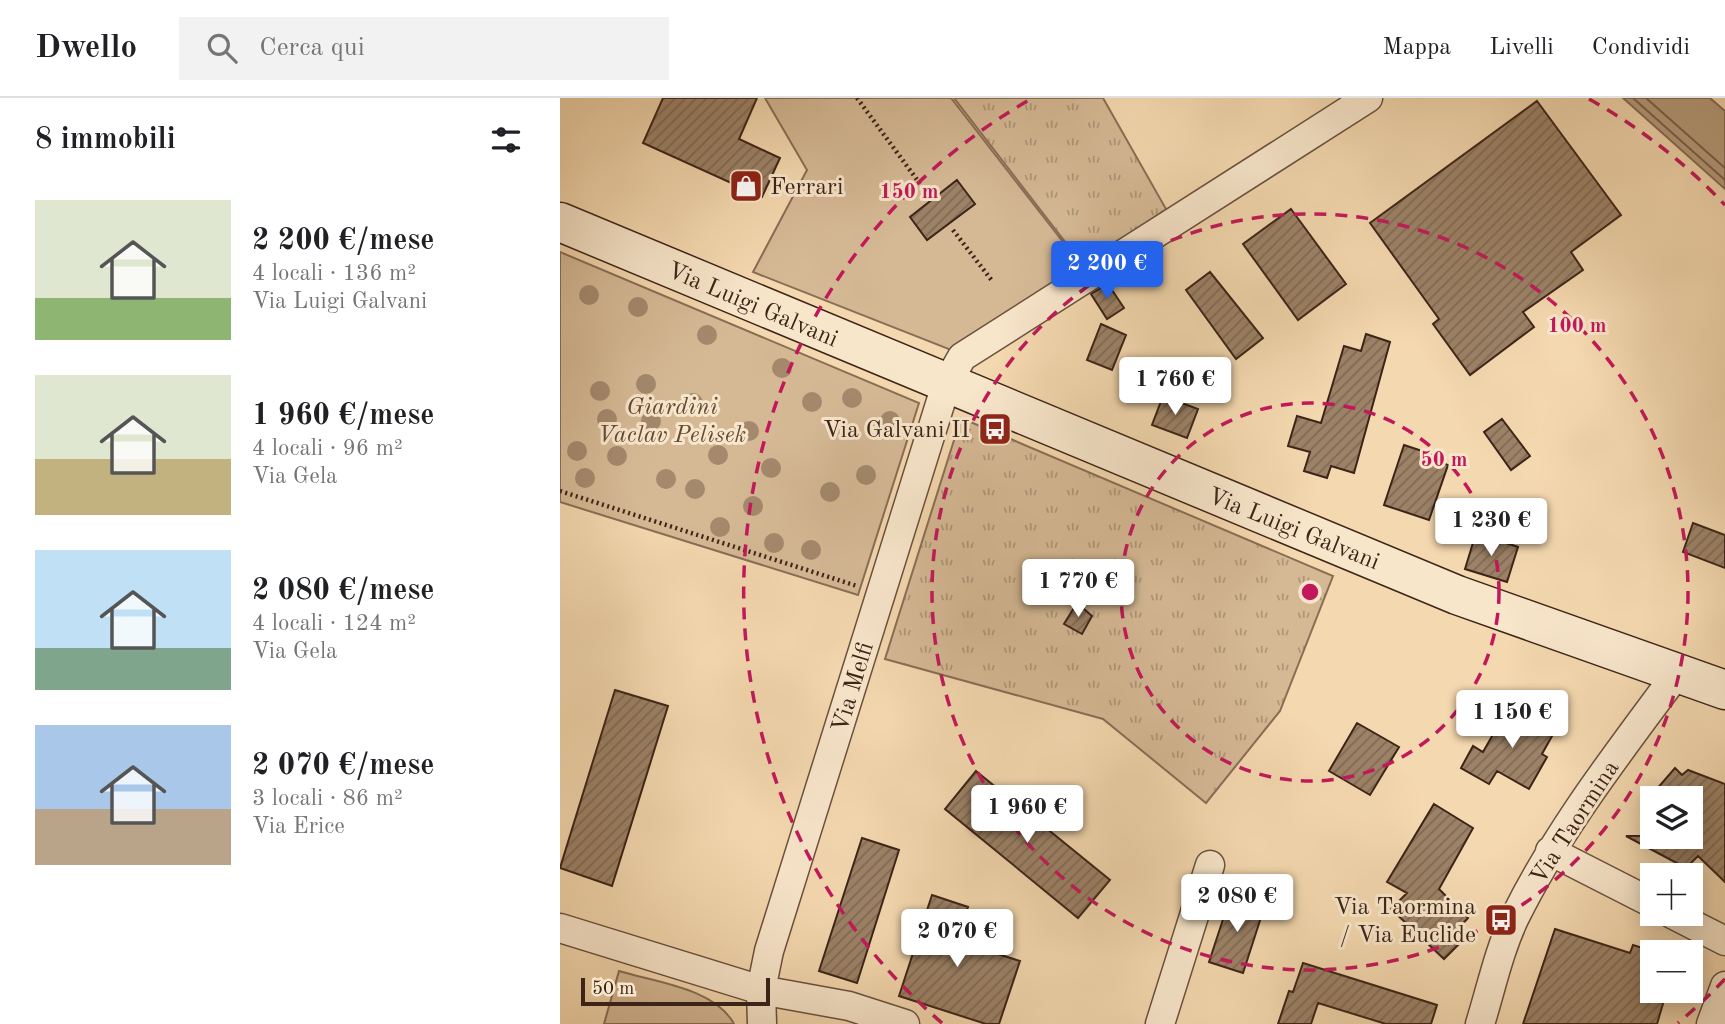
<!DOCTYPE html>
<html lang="it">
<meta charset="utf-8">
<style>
:root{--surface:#fff;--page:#f2f2f2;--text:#202124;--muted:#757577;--line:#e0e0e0;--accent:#2563eb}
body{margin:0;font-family:"Old Standard TT",serif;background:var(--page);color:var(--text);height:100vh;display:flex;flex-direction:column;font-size:26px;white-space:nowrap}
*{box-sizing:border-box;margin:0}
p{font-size:23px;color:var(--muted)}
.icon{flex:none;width:38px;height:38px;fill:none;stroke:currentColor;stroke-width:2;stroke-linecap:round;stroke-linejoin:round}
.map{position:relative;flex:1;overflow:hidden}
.sheet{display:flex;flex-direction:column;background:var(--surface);width:560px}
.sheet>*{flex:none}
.buttons{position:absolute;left:1080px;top:688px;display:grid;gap:14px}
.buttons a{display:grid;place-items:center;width:63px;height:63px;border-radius:0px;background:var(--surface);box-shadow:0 4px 18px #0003;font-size:35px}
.scale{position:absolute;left:21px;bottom:18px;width:189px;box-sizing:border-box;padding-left:7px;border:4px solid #3d2418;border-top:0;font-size:19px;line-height:24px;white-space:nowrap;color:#3d2418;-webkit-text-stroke:5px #f8e6cb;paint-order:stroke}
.price{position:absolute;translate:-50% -60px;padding:0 16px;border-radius:7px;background:#fff;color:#222;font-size:23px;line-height:46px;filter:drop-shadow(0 2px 4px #0008)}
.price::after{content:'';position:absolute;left:50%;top:42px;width:21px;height:16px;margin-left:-10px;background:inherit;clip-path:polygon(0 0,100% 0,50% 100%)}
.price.on{background:var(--accent);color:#fff}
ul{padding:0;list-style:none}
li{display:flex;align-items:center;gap:21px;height:175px;padding:0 35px}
li span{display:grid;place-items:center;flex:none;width:196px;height:140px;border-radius:0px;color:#555}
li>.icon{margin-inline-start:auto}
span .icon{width:84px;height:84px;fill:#fffc;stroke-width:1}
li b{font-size:30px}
h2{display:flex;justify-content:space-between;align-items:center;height:84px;padding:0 35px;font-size:30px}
header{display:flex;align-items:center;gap:42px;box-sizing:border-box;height:98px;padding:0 35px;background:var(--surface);border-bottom:2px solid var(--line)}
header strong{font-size:33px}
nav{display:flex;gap:38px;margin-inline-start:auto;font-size:24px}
.search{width:490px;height:63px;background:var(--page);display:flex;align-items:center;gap:18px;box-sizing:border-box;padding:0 24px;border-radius:0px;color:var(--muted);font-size:26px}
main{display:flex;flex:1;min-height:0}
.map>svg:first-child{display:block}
.grass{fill:url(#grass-tufts);stroke:#896e56;stroke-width:2}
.green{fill:#d5b995;stroke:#896e56;stroke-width:2}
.water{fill:#b69b7c;stroke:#866b54;stroke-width:2}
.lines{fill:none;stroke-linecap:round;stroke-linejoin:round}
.shore{stroke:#7a604a;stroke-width:2}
.building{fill:url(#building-hatch);stroke:#3d2418;stroke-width:2}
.street-casing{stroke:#6b513e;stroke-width:31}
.secondary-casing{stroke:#3d2418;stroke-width:41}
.path{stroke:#3d2418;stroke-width:4.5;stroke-dasharray:2 3.5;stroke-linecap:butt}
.street{stroke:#f8e6cb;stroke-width:28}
.secondary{stroke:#f8e6cb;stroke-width:38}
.tree{fill:#a4896d}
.ring{fill:none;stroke:#c2185b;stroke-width:3.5;stroke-dasharray:12 9}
.labels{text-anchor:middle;stroke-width:6;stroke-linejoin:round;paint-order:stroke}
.poi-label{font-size:24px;fill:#3d2418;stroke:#f8e6cb;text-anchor:end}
.street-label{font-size:24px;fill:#3d2418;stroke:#f8e6cb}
.park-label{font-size:24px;font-style:italic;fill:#634937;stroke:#f8e6cb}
.centre{fill:#c2185b;stroke:#f8e6cb;stroke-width:3.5}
.ring-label{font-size:21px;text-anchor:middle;font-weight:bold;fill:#c2185b;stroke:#f8e6cb;stroke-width:6;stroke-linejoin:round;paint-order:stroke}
</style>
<header>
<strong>Dwello</strong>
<div class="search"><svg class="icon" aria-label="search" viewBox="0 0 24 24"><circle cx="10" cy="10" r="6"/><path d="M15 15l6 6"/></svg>Cerca qui</div>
<nav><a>Mappa</a><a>Livelli</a><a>Condividi</a></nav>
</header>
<main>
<section class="sheet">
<h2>8 immobili<svg class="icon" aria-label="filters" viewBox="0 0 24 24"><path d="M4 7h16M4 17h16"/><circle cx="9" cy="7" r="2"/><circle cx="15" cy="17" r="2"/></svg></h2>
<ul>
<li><span style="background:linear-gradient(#dfe7d0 70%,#8fb573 0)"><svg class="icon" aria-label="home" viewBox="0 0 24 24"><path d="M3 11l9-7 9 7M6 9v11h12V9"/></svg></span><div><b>2 200 €/mese</b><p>4 locali · 136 m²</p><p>Via Luigi Galvani</p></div></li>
<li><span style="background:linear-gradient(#dfe7d0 60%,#c2b280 0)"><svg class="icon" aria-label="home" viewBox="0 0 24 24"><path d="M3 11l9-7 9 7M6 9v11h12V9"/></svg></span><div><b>1 960 €/mese</b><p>4 locali · 96 m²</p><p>Via Gela</p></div></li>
<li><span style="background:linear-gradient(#bfe0f5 70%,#7fa58c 0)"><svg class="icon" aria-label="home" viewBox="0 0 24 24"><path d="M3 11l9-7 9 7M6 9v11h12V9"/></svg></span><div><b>2 080 €/mese</b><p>4 locali · 124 m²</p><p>Via Gela</p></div></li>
<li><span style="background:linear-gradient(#a9c7e8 60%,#b9a48a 0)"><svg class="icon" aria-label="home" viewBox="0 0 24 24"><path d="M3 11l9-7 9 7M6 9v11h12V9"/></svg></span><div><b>2 070 €/mese</b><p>3 locali · 86 m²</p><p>Via Erice</p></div></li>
</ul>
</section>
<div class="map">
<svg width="1165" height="926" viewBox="0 0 1165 926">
<defs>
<pattern id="grass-tufts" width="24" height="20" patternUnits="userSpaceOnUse" patternTransform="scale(1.75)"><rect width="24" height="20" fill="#d5b995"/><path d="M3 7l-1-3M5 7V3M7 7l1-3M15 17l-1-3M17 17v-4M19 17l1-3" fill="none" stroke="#ae9679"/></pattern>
<pattern id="building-hatch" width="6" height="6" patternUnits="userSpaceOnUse" patternTransform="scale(1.75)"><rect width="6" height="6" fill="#9c8267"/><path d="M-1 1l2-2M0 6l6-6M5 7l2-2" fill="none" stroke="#806a54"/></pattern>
</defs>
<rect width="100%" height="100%" fill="#f4d8af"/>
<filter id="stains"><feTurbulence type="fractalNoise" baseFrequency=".00286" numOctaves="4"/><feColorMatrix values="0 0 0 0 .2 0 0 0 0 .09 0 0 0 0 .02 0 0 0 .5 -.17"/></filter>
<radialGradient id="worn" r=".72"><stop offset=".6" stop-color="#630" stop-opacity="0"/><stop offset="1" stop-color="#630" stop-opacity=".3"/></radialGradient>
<!-- grass -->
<path class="grass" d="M 394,0 L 543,0 L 610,118 L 523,167 Z
M 401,320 L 773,478 L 720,613 L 646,705 L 543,621 L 325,561 Z"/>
<!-- green -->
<path class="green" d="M 205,0 L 391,0 L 521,167 L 391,252 L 193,174 L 247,72 Z
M 0,154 L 359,305 L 298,497 L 0,404 Z
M 59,873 C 95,884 155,890 174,926 L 44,926 Z"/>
<!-- water -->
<path class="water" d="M 1063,0 L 1150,0 L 1165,13 L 1165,91 Z"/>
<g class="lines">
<!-- shore -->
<path class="shore" d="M 1073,0 L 1165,82
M 1086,0 L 1165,70"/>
</g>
<!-- building -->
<path class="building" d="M 103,0 L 197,0 L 179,41 L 220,60 L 202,99 L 83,45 Z
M 977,3 L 1061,117 L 1011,154 L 1023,172 L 963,214 L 974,229 L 910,277 L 873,226 L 879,221 L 810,125 Z
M 397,82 L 415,106 L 367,142 L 350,119 Z
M 731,111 L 786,186 L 738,222 L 683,146 Z
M 650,174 L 703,240 L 676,261 L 626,192 Z
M 548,186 L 564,210 L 547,221 L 531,196 Z
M 541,226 L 566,237 L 552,272 L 527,262 Z
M 806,236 L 830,244 L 794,375 L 771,368 L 767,380 L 744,373 L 750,354 L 728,348 L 737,318 L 761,325 L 784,248 L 801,253 Z
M 603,298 L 638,311 L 627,340 L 592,327 Z
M 942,321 L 970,358 L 951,372 L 924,334 Z
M 844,347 L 871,356 L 870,360 L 888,367 L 869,422 L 824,407 Z
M 1133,425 L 1165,437 L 1165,470 L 1123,454 Z
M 916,435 L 958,449 L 947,484 L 905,471 Z
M 517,505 L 532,518 L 522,536 L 504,526 Z
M 55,592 L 108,608 L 52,788 L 0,770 Z
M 948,610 L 964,619 L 967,615 L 996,631 L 982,656 L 987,659 L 969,691 L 937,673 L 929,686 L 901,670 L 913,648 L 923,654 Z
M 797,625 L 839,649 L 810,697 L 769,673 Z
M 1115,670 L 1122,677 L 1128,672 L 1165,686 L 1165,784 L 1138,758 L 1126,770 L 1066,738 L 1130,738 L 1130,700 L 1089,700 Z
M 416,673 L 550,782 L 518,820 L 385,711 Z
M 874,706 L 913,730 L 879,791 L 908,820 L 898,831 L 902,835 L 897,841 L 901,844 L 884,861 L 831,811 L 847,795 L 827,784 Z
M 302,740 L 339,752 L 297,885 L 259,873 Z
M 372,797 L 408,809 L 397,843 L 460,863 L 439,926 L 426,926 L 339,898 Z
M 671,797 L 705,807 L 683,875 L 649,864 Z
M 995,831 L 1070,855 L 1073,847 L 1092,853 L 1092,892 L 1107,892 L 1097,926 L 963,926 Z
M 743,865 L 877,907 L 871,926 L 826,926 L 758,905 L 751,926 L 718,926 L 729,893 L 733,894 Z"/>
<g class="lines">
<defs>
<path id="street" d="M 990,753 L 1092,805
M 1112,816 L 1165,843
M 0,830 L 201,892 L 289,908 L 345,926
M 202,926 L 201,892 L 209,853 L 386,287 L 402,259 L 808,0
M 600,926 L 650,767
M 920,926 C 931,891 939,852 955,819 C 999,730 1059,654 1118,574
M 1151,926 L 1165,888"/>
<path id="secondary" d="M 0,124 L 897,497 L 1165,592"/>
</defs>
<!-- street casing -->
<use href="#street" class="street-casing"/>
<!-- secondary casing -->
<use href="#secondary" class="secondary-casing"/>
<!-- path -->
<path class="path" d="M 297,0 L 366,94
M 393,132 L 433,184
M 0,393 L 297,488"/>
<!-- street -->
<use href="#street" class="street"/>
<!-- secondary -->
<use href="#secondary" class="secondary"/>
</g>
<!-- trees -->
<g class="tree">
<circle cx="29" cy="197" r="10"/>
<circle cx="78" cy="209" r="10"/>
<circle cx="147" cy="237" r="10"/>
<circle cx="222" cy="270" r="10"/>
<circle cx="86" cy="286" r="10"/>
<circle cx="40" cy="293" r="10"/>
<circle cx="292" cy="300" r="10"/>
<circle cx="252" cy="304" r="10"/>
<circle cx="133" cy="305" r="10"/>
<circle cx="47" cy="321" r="10"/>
<circle cx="91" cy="323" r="10"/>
<circle cx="330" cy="323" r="10"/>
<circle cx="189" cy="333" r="10"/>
<circle cx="17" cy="353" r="10"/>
<circle cx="158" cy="357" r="10"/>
<circle cx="57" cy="358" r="10"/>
<circle cx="211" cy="370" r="10"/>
<circle cx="306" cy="377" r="10"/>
<circle cx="25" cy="380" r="10"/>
<circle cx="106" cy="381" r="10"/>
<circle cx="135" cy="391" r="10"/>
<circle cx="270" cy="394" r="10"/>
<circle cx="193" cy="408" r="10"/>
<circle cx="160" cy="429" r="10"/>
<circle cx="214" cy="445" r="10"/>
<circle cx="251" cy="452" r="10"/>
</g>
<!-- distance rings -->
<g class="ring">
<circle cx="750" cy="494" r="189"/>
<circle cx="750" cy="494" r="378"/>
<path d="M1165 881A567 567 0 0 1 1118 925M382 925A567 567 0 0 1 471 1M1029 1A567 567 0 0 1 1165 107"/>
</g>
<!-- icons -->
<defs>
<symbol id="shop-square" viewBox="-11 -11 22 22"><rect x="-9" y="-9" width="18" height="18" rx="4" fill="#8f2418" stroke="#f8e6cb"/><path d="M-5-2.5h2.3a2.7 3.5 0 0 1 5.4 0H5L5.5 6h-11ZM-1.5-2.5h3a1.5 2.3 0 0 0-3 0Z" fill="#fff"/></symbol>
<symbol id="bus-square" viewBox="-11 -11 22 22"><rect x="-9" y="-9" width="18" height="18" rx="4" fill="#8f2418" stroke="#f8e6cb"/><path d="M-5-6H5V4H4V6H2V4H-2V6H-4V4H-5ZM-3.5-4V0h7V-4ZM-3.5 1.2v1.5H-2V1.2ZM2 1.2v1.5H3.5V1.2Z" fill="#fff"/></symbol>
</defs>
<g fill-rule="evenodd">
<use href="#shop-square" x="167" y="69" width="38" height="38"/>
<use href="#bus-square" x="416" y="312" width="38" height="38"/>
<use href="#bus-square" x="922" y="803" width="38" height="38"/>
</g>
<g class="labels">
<!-- poi labels -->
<g class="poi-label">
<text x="210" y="96" text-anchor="start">Ferrari</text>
<text x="410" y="339">Via Galvani II</text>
<text x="916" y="816">Via Taormina<tspan x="916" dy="28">/ Via Euclide</tspan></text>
</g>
<!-- street labels -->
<g class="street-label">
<text transform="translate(193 206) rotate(23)" y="8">Via Luigi Galvani</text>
<text transform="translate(734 430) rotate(22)" y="8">Via Luigi Galvani</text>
<text transform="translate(292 589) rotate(-73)" y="8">Via Melfi</text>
<text transform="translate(1014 724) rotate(-57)" y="8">Via Taormina</text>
</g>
<!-- park labels -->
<g class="park-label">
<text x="112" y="316">Giardini<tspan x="112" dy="28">Vaclav Pelisek</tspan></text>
</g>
</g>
<circle cx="750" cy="494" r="10" class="centre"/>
<g class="ring-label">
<text x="349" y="100">150 m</text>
<text x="1017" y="234">100 m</text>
<text x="884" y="368">50 m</text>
</g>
<rect width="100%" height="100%" filter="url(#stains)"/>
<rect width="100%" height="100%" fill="url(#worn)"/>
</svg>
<div class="buttons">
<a><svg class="icon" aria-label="layers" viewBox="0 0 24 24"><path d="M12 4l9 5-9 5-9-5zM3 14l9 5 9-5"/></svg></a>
<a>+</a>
<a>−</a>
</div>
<div class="scale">50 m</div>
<b class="price on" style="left:547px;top:203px">2 200 €</b>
<b class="price" style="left:615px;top:319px">1 760 €</b>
<b class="price" style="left:931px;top:460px">1 230 €</b>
<b class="price" style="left:518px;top:521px">1 770 €</b>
<b class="price" style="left:952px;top:652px">1 150 €</b>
<b class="price" style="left:467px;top:747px">1 960 €</b>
<b class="price" style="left:677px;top:836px">2 080 €</b>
<b class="price" style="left:397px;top:871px">2 070 €</b>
</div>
</main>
